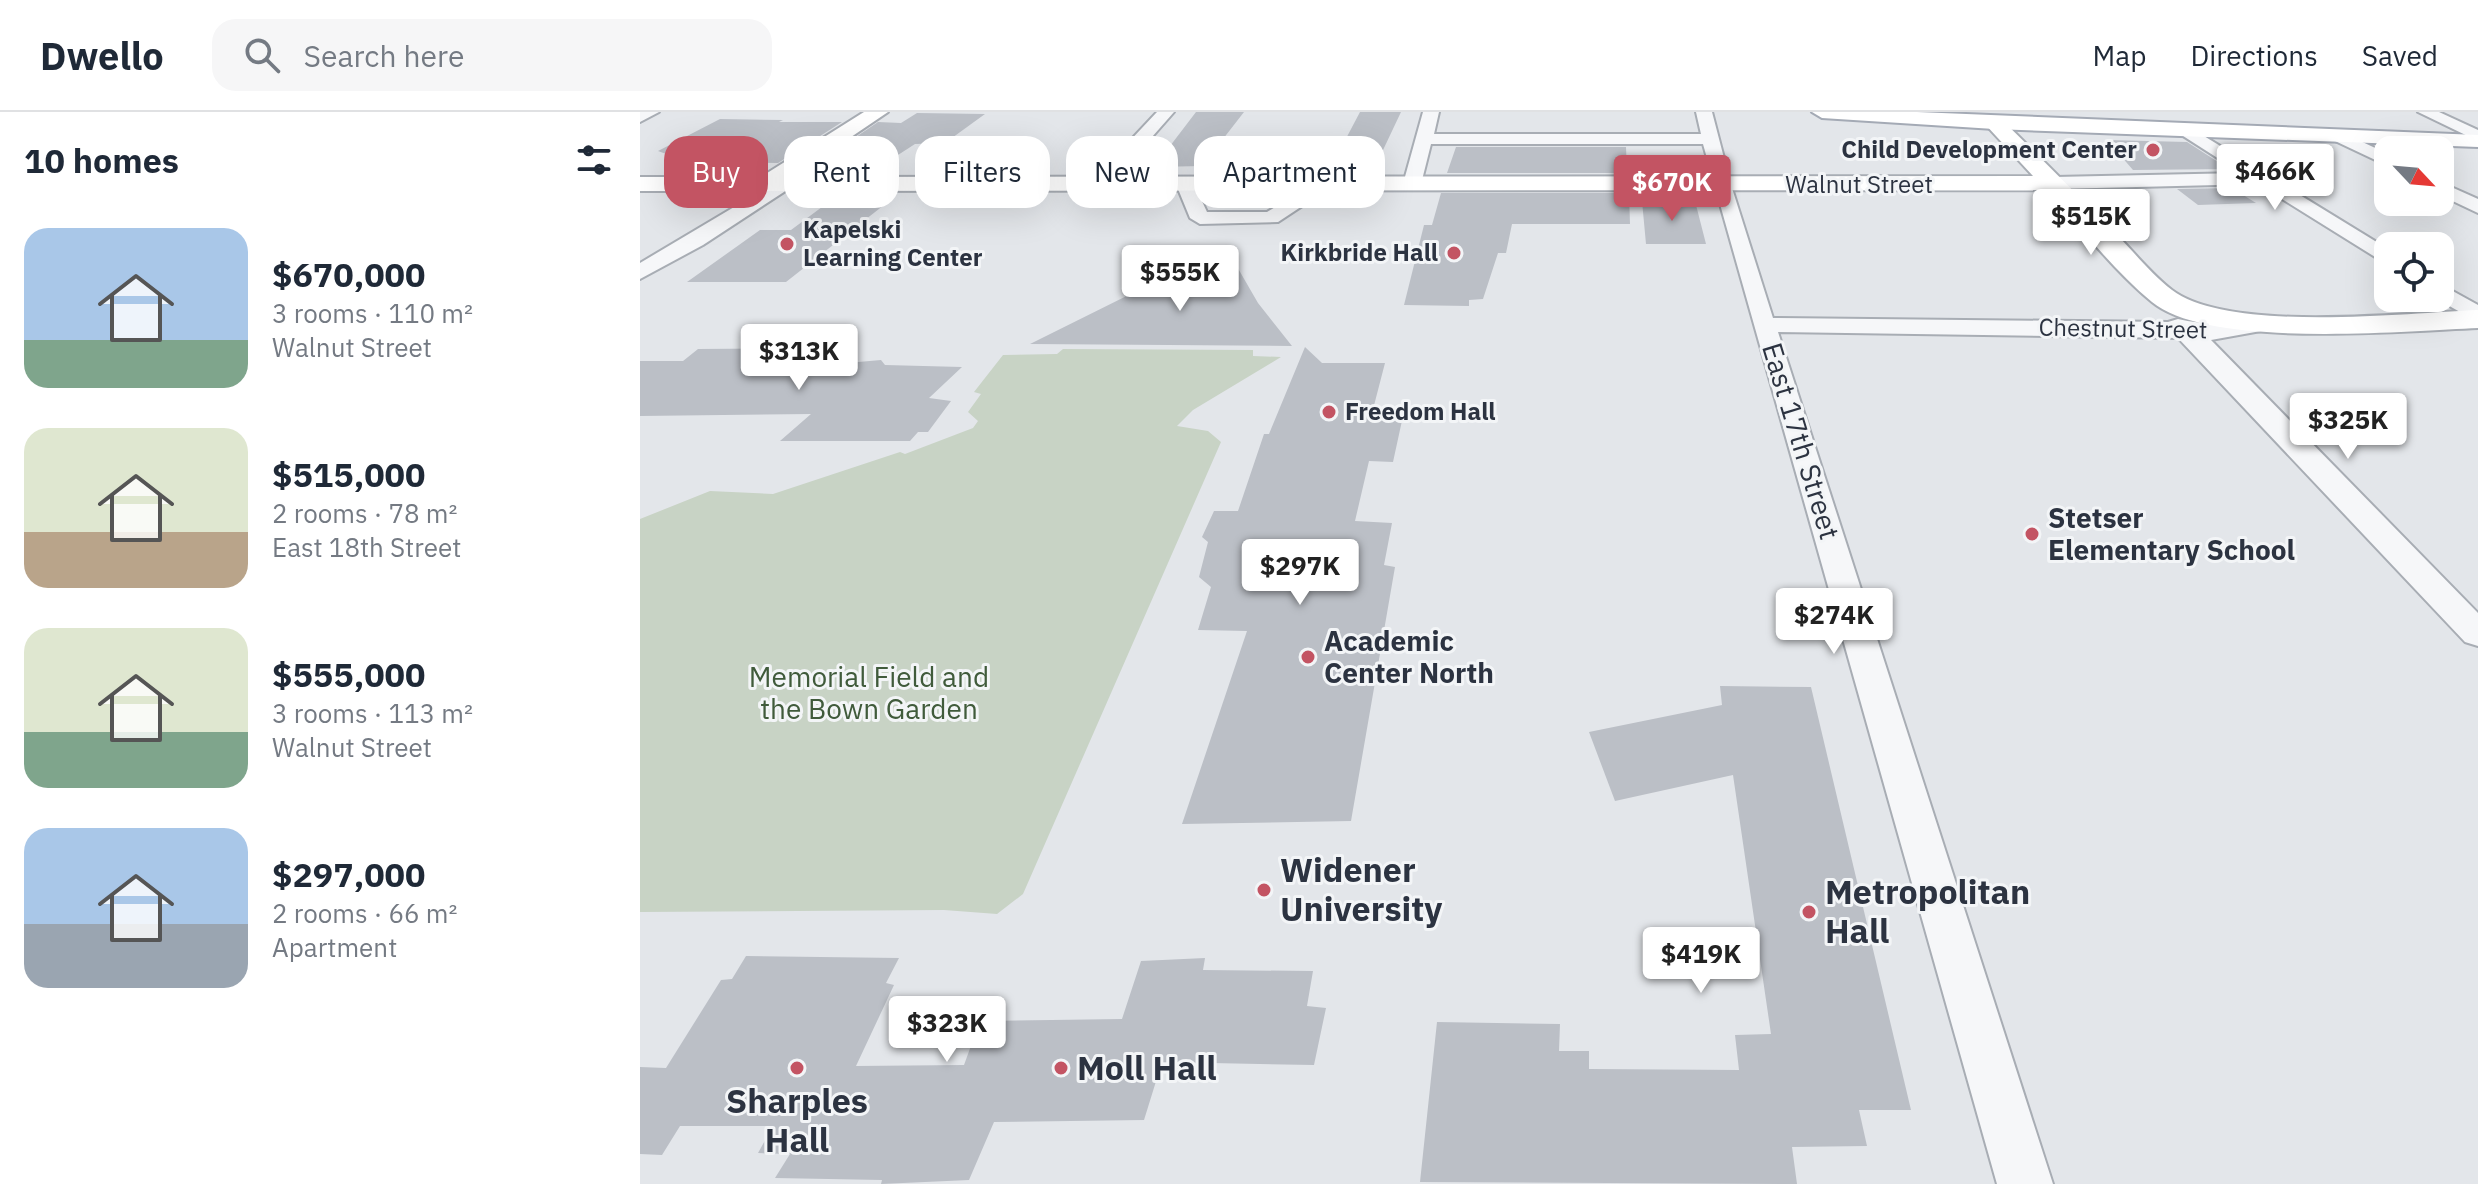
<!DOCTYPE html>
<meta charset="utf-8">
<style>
:root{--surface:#fff;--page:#f6f6f7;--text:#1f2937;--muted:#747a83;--line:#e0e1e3;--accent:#c35463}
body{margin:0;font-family:"IBM Plex Sans",sans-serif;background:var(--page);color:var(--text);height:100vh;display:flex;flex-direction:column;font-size:30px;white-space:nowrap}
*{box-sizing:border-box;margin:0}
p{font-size:26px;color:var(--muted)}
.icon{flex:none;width:44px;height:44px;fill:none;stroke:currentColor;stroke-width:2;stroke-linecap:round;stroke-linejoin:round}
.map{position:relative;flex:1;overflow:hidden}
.side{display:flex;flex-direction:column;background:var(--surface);width:640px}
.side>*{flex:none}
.guide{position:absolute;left:24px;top:24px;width:760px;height:72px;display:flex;gap:16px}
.needle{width:52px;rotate:116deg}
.tools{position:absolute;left:1734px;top:24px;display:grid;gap:16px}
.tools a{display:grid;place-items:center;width:80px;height:80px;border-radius:16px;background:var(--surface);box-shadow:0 8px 32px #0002;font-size:40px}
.price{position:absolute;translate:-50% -68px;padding:0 18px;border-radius:8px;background:#fff;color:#222;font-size:26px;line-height:52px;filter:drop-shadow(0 2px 4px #0008)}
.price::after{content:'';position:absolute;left:50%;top:48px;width:24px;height:18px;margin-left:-12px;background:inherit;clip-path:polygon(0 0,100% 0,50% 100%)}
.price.current{background:var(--accent);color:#fff}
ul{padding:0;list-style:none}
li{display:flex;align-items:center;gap:24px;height:200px;padding:0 24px}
li span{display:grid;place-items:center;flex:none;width:224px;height:160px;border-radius:24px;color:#555}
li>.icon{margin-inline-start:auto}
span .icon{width:96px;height:96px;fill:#fffc;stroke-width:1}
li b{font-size:34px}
h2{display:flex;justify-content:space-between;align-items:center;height:96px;padding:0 24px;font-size:34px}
.tag{padding:0 28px;border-radius:24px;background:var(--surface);box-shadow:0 8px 32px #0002;font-size:28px;line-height:72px}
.tag.current{background:var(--accent);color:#fff}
header{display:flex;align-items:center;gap:48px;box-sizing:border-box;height:112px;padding:0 40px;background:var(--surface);border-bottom:2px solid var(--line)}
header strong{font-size:38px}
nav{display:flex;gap:44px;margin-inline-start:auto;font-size:28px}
.search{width:560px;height:72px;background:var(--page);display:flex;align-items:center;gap:20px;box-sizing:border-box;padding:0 28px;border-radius:24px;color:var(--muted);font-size:30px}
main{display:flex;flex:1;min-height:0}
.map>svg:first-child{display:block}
.green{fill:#c8d3c5}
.building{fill:#bbbfc6}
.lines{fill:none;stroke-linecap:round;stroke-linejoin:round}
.street-casing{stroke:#a8adb4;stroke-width:4}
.secondary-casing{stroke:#a8adb4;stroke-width:4}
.primary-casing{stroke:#a4aab5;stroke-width:4}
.street{fill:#f6f7f9;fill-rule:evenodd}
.secondary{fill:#fff;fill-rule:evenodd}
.primary{fill:#fff;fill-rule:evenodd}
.poi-dot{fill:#c35463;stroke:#f3f5f7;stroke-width:3}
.labels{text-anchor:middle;stroke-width:6;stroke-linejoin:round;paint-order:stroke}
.far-poi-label{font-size:24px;font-weight:bold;fill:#2c3341;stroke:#f3f5f7;text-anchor:end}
.far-street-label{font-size:24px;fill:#2c3341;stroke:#f3f5f7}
.street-label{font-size:28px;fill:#2c3341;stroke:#f3f5f7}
.poi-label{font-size:28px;font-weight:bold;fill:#2c3341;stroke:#f3f5f7;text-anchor:start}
.park-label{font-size:28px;fill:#405b3b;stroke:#f3f5f7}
.near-poi-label{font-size:34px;font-weight:bold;fill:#2c3341;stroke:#f3f5f7;text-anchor:start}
</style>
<header>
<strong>Dwello</strong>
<div class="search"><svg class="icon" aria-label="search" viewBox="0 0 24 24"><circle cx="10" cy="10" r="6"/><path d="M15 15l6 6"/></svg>Search here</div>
<nav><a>Map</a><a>Directions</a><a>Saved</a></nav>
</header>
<main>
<section class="side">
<h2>10 homes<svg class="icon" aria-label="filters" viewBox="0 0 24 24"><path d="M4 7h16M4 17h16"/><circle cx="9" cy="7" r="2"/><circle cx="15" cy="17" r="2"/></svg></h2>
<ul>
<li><span style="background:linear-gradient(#a9c7e8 70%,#7fa58c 0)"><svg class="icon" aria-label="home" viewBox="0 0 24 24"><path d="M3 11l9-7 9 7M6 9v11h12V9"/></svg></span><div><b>$670,000</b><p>3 rooms · 110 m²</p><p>Walnut Street</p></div></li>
<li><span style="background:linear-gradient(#dfe7d0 65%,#b9a48a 0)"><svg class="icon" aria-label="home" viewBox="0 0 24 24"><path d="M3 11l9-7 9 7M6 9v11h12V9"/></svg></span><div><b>$515,000</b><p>2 rooms · 78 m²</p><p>East 18th Street</p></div></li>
<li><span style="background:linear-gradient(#dfe7d0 65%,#7fa58c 0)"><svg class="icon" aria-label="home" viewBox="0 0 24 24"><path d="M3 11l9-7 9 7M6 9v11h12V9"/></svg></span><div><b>$555,000</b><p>3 rooms · 113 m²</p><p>Walnut Street</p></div></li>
<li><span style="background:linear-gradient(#a9c7e8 60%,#9aa5b1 0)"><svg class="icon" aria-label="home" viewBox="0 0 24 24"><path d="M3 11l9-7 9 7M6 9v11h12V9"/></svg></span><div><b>$297,000</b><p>2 rooms · 66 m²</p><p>Apartment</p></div></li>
</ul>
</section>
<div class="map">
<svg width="1838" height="1072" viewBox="0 0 1838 1072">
<rect width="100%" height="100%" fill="#e3e6ea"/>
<!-- green -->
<path class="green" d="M 423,237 L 613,238 L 613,244 L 641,245 L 553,298 L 537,314 L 568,319 L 581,330 L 383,782 L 357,802 L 304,798 L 0,800 L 0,407 L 70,379 L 133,382 L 260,340 L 265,342 L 333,316 L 338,309 L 328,300 L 341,282 L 334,280 L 363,243 L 417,242 Z"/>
<!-- building -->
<path class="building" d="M 556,0 L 604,0 L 562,54 L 514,55 Z
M 720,0 L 761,0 L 735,55 L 691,55 Z
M 277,1 L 345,2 L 305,31 L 275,32 L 244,52 L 178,51 L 238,10 L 261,11 Z
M 80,7 L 143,8 L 139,10 L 202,10 L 138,51 L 83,50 L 61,55 L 18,39 Z
M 1467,28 L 1547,30 L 1589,57 L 1493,58 Z
M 816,35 L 986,35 L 987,61 L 807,61 Z
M 1592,76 L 1616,91 L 1558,93 L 1537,77 Z
M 801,81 L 989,81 L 990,112 L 872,112 L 866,141 L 858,141 L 843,187 L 829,188 L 829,194 L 764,193 L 784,113 L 792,113 Z
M 1002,89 L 1055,89 L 1066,132 L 1006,132 Z
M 186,92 L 244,93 L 146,170 L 47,170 L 120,118 L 151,118 Z
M 592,146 L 618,191 L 652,234 L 390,232 L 561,147 Z
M 665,235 L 682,251 L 745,251 L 731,305 L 763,304 L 753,350 L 729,349 L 715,409 L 752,411 L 744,453 L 755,455 L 711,709 L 542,712 L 607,519 L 558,518 L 571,475 L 559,465 L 568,430 L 562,425 L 574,399 L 598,399 L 624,322 L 629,322 Z
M 192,236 L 173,254 L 241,248 L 245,253 L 322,255 L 289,286 L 311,289 L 288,320 L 278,320 L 270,329 L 140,329 L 171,302 L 0,304 L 0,249 L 43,249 L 58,237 Z
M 1080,574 L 1171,575 L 1271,998 L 1219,998 L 1227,1034 L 1152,1035 L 1157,1072 L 780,1070 L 797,910 L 920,912 L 919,939 L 949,939 L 949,957 L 1099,958 L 1095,923 L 1131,922 L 1093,663 L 975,689 L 949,620 L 1082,593 Z
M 106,844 L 259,846 L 246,871 L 254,873 L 216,954 L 324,953 L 340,909 L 482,907 L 501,849 L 565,846 L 563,858 L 673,859 L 667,894 L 686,896 L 674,953 L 522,950 L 504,1008 L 354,1010 L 329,1068 L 241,1072 L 242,1068 L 135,1066 L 150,1042 L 118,1041 L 133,1014 L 40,1014 L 22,1043 L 0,1042 L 0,955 L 26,956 L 81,868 L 92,867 Z"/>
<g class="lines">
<defs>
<path id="street" d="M 0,0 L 19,0 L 0,10 Z
M 517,0 L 534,0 L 468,75 L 454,75 L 454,67 Z
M 783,0 L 799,0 L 794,22 L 1061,22 L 1056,0 L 1072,0 L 1091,73 L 1133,206 L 1528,210 L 1538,207 C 1568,214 1592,212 1623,205 L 1632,207 L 1635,212 L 1632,217 L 1571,228 L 1838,501 L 1838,534 L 1825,530 L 1538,226 L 1138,220 L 1413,1072 L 1357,1072 L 1063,32 L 791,32 L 781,72 L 772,78 L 763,72 Z
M 1778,0 L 1799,0 L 1838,18 L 1838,29 Z
M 1546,13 L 1748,137 L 1748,153 L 1618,72 L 1415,77 L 1406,71 L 1415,65 L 1601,61 L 1540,22 L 1538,18 Z
M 1699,19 L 1748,42 L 1748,54 L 1693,28 L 1693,20 Z
M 143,66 L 150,68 L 150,76 L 63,133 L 0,167 L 0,151 Z
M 545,66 L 554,72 L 567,100 L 627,100 L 677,69 L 684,67 L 694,73 L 638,110 L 560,112 L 550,106 L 536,72 Z
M 1800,70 L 1838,87 L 1838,101 L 1800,83 Z
M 1800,172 L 1838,193 L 1838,210 L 1795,186 L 1800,186 Z"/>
<path id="secondary" d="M 224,0 L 248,0 L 152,65 L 1393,64 L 1344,11 L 1354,5 L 1361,7 C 1401,46 1437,83 1476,122 C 1494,140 1512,163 1532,178 C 1589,221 1766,201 1838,198 L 1838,216 C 1763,219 1569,237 1512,190 C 1473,158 1440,114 1406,78 L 0,79 L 0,65 L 121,65 Z"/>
<path id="primary" d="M 1172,0 L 1277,0 L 1838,23 L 1838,35 L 1354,17 L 1182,6 Z"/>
</defs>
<!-- street casing -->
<use href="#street" class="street-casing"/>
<!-- secondary casing -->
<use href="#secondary" class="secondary-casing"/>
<!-- primary casing -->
<use href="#primary" class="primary-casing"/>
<!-- street -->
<use href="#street" class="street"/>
<!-- secondary -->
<use href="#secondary" class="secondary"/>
<!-- primary -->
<use href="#primary" class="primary"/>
</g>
<!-- markers -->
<g class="poi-dot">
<circle cx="1513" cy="38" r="8"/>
<circle cx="147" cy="132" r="8"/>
<circle cx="814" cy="141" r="8"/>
<circle cx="689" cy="300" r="8"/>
<circle cx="1392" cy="422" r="8"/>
<circle cx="668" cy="545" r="8"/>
<circle cx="624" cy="778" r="8"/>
<circle cx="1169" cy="800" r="8"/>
<circle cx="157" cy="956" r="8"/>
<circle cx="421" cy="956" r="8"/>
</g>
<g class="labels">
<!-- far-poi labels -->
<g class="far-poi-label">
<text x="1497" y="46">Child Development Center</text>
<text x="163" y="126" text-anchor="start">Kapelski<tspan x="163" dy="28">Learning Center</tspan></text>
<text x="798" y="149">Kirkbride Hall</text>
<text x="705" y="308" text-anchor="start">Freedom Hall</text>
</g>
<!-- far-street labels -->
<g class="far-street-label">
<text x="1219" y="81">Walnut Street</text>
<text transform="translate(1483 217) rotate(1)" y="8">Chestnut Street</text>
</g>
<!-- street labels -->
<g class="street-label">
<text transform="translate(1161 329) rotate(73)" y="10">East 17th Street</text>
</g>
<!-- poi labels -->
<g class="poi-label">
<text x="1408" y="416">Stetser<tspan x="1408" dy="32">Elementary School</tspan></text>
<text x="684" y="539">Academic<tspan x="684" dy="32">Center North</tspan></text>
</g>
<!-- park labels -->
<g class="park-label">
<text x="229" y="575">Memorial Field and<tspan x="229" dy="32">the Bown Garden</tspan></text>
</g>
<!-- near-poi labels -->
<g class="near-poi-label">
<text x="640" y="770">Widener<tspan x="640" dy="39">University</tspan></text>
<text x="1185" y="792">Metropolitan<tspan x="1185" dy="39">Hall</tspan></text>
<text x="437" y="968">Moll Hall</text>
<text x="157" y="1001" text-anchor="middle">Sharples<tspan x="157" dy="39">Hall</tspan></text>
</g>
</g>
</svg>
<div class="tools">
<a><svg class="needle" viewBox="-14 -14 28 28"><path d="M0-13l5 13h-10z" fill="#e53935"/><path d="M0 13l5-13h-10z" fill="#747a83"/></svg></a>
<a><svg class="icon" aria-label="locate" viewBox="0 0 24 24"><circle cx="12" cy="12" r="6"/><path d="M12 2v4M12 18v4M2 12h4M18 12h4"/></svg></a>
</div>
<b class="price" style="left:1635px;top:100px">$466K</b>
<b class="price current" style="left:1032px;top:111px">$670K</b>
<b class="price" style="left:1451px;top:145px">$515K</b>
<b class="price" style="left:540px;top:201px">$555K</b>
<b class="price" style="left:159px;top:280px">$313K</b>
<b class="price" style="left:1708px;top:349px">$325K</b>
<b class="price" style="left:660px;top:495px">$297K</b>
<b class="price" style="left:1194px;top:544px">$274K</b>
<b class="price" style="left:1061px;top:883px">$419K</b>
<b class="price" style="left:307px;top:952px">$323K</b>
<div class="guide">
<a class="tag current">Buy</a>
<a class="tag">Rent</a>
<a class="tag">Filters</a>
<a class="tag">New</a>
<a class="tag">Apartment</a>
</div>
</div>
</main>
